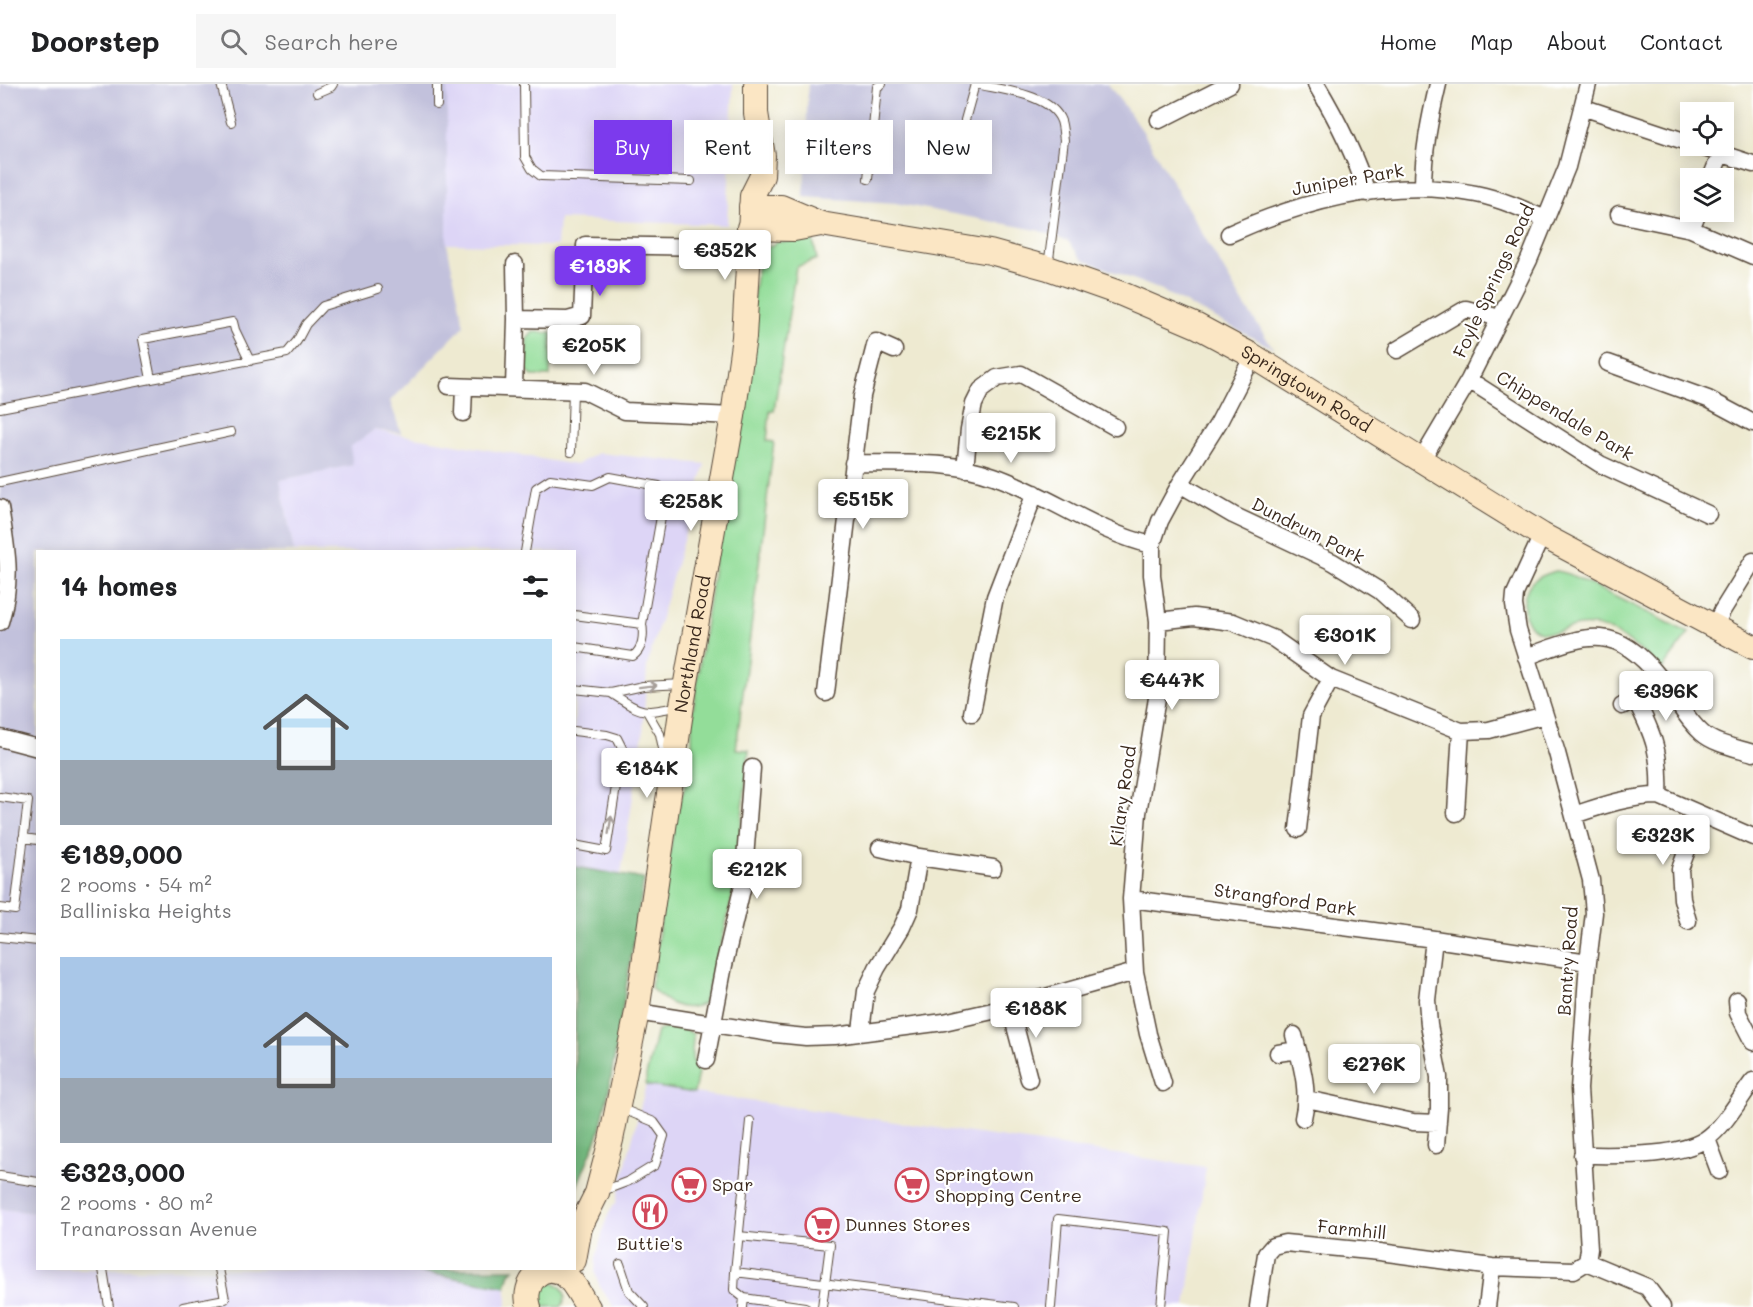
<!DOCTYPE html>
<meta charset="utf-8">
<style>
:root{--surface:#fff;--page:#f6f6f6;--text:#202124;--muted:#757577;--line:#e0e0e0;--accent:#7c3aed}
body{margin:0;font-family:Mali,sans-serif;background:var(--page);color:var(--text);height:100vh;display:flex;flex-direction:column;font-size:22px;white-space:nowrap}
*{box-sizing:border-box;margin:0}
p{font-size:20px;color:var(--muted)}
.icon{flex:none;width:33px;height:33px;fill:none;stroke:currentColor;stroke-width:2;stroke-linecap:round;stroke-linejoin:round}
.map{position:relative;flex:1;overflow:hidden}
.side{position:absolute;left:36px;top:466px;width:540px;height:720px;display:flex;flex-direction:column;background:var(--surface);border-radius:0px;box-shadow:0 3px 15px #0003}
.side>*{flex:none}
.hud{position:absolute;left:594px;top:36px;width:570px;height:54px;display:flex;gap:12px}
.fabs{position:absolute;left:1680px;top:18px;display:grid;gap:12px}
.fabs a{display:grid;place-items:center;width:54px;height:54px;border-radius:0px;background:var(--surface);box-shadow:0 3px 15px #0003;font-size:30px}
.price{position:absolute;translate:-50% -51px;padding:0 14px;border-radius:6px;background:#fff;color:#222;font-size:20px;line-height:39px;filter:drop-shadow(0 2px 3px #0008)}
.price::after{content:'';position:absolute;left:50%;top:36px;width:18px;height:14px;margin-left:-9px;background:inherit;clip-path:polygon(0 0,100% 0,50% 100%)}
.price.active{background:var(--accent);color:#fff}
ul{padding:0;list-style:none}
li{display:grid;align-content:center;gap:12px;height:318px;padding:0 24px}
li span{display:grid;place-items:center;height:186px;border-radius:0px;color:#555}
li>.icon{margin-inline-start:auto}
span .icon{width:108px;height:108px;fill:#fffc;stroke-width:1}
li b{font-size:26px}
h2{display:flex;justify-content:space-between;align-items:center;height:72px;padding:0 24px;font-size:26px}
.chip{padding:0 21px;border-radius:0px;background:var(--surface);box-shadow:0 3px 15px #0003;font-size:21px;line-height:54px}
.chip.active{background:var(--accent);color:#fff}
header{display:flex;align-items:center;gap:36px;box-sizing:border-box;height:84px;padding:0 30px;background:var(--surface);border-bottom:2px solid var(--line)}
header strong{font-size:28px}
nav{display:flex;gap:33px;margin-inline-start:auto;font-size:21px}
.search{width:420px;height:54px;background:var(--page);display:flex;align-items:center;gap:15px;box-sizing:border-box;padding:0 21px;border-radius:0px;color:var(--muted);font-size:22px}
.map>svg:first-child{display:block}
.built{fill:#ddd5f6}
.industrial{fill:#c2c1dc}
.green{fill:#93dd99;stroke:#67845c;stroke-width:1.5}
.forest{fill:#76bc81;stroke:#587350;stroke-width:1.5}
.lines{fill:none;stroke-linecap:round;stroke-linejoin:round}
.lane-casing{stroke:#564739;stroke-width:10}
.street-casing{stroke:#564739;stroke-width:19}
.secondary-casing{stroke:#564739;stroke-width:26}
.lane{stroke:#fff;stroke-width:8}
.street{stroke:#fff;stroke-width:16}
.secondary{stroke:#fbe6c4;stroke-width:24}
.oneway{stroke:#a79f9a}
.labels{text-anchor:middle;stroke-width:4.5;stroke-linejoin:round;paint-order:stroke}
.street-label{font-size:18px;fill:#3b2a1e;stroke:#fff}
.poi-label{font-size:18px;fill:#3b2a1e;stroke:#fff;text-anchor:start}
</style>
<header>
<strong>Doorstep</strong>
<div class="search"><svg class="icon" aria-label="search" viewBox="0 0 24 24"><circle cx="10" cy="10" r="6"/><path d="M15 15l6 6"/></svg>Search here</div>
<nav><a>Home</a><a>Map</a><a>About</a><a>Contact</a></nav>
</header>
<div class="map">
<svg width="1753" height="1223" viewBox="0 0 1753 1223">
<rect width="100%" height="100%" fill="#fff"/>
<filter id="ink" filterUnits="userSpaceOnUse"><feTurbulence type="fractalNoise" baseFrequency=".0167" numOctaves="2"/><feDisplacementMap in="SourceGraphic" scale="12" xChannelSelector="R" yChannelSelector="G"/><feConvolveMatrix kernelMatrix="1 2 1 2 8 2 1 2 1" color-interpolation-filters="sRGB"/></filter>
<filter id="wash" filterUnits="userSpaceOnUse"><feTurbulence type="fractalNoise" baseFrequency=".008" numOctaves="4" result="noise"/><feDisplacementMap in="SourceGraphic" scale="24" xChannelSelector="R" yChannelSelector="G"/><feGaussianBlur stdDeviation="1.35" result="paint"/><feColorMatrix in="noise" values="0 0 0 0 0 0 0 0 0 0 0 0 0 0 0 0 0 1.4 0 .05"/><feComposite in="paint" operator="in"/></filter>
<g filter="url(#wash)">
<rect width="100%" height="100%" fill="#eeead1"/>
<!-- built -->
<path class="built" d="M 447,0 L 733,0 L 727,141 L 559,135 L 557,162 L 447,160 Z
M 374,346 L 576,381 L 598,369 L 705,380 L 647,582 L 643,648 L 621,790 L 575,783 L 574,468 L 294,468 L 280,396 L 352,381 L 349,363 Z
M 646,1001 L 694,1009 L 1206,1083 L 1186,1223 L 614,1223 L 600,1203 L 595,1189 L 596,1174 L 605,1139 L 610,1126 L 616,1119 Z
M 0,1125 L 37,1129 L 38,1185 L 406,1185 L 506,1202 L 507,1220 L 506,1223 L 0,1223 Z"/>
<!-- industrial -->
<path class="industrial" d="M 0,0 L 447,0 L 447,160 L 464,242 L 390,317 L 401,349 L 374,346 L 350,363 L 353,381 L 280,396 L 294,468 L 38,468 L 37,1129 L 0,1125 Z
M 808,0 L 1108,0 L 1142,46 L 1243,219 L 1273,264 L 1158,205 L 1082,175 L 1068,157 L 1037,146 L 895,119 L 804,113 Z"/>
<!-- green -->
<path class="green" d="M 813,156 L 817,175 L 796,183 L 774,327 L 770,327 L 767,357 L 774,358 L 736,665 L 749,666 L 735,801 L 721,861 L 703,920 C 682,929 666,919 651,904 L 675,733 L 689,690 L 692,661 L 692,633 L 760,167 L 778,158 Z
M 533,248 L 552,249 L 550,292 L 532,292 L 526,285 L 527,255 Z
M 1556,487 L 1569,490 L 1689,549 L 1662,585 C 1638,565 1613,538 1579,542 C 1566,544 1551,552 1538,547 C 1520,540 1521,512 1531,499 C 1538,492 1547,490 1556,487 Z
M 668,944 L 684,945 L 693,950 C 694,960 690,969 693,978 L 700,978 L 694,1009 L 646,1001 L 646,992 L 657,947 Z
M 547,1198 C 562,1198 570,1211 561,1223 L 542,1223 L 537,1208 Z"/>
<!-- forest -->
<path class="forest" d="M 575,783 L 644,795 L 609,1006 L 599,1049 L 575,1107 Z
M 404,1185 L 514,1185 L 510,1189 L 506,1203 Z"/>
</g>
<g filter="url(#ink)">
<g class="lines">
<defs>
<path id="lane" d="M 221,0 L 231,38
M 437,0 L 437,21
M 524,0 L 525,73 L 532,85 L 541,92 L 691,97
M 976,0 C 1002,6 1051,10 1061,37 C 1063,43 1063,50 1064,56 L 1048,183
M 317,9 L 331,3 L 333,0
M 965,36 L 975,0
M 868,95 L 877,3 L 882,0
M 151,295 L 143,255 L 233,238 L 235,246 L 250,277
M 0,324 L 287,269 L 297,257 L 306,240 L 323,222 L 378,205
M 571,368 L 573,306
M 0,398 L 231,348
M 525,468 L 536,404 L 550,395 L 593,401 L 610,393 L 659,402 L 665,410 L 642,540
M 574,531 L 642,540 C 644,551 643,565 633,572 L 574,563
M 574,605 L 611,609 L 643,602 L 684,600
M 611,609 C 643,630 642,630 680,622
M 648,629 L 660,650 L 665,675
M 574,647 L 607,651 L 617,654 L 622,664 L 606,767 L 574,761
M 0,713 L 28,717 L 15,826 L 0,824
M 23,754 L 38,756
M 0,853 L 38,857
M 0,1092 L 38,1098
M 600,1108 L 629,1097 L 655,1081 L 664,1052 L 654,1038 L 620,1024
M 739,1152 L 830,1161 L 822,1223
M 620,1180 L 629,1207 L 644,1223
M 103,1185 L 109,1223
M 735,1188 L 1014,1223
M 744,1214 L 734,1206 L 735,1188 L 750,1037
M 183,1223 L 225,1215 L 219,1185
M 743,1223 L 744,1214 L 805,1223
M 1051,1223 L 1058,1135 L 1168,1148 L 1161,1223"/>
<path id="street" d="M 1316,0 C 1337,35 1355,70 1367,109
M 1582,23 L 1690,59
M 1159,36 L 1230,0
M 1698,62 L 1753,80
M 1711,94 L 1721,69
M 1423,103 C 1423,68 1430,34 1438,0
M 1619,130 L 1691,145 L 1698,128
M 1691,145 L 1753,172
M 1229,150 C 1305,116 1393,93 1476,110 C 1501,115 1523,125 1545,135
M 515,180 L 516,235
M 1397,266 L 1466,225 L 1492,232 L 1499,236
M 1608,279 L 1708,315 L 1753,339
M 1469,296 L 1600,380 L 1708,430
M 449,302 L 585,307 L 625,327 L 733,332
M 514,303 L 516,235 L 568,236 L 582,232 L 585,161 L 715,163
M 463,329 L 464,303
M 1421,377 L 1469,296 L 1529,176 L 1567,83 L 1588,0
M 853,379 C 899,380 950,376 994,392 C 1049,411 1095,448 1152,461
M 965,385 L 969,345 L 974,320 L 981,306 L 997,294 L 1021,290 L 1115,343
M 1180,400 L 1233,431 L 1333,478 L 1380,507 L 1412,536
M 0,424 C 7,467 13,495 0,538
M 1542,451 L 1515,510 L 1514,521 L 1518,546 L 1557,669 L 1591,796 L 1594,829 L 1588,878 L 1579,1005 L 1589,1165 L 1587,1178
M 1158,537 L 1194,533 L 1233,538 L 1274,555 L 1331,595 L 1461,647 L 1489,646 L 1545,631
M 1714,544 L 1722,527 L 1753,477
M 1526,573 C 1586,551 1614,537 1660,594 C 1675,612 1684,633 1702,649 C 1714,660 1737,664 1753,669
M 826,609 L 862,312 L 876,258 L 894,266
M 1622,622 L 1635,615 C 1654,651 1661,671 1659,712
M 972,629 L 995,513 L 1035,409
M 0,654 L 38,664
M 1456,729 L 1461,647
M 1574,731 C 1601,722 1629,712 1659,712 L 1753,753
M 1298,745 L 1311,632 L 1331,595
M 919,773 L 993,784
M 1131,815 L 1434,855 L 1588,878
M 1688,837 L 1682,815 L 1680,785 L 1700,731
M 1434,855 L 1427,916 L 1429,941 L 1439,993 L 1439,1024 L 1436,1061
M 1737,916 L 1738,929 L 1753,958
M 1010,923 L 1029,995
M 637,928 L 776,950 L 806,953 L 835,952 L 944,938 L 1010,923 L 1135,888
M 861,947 L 866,907 L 877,884 L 902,843 L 910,825 L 919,773 L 880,764
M 1294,951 C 1301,979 1310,1006 1303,1034
M 1278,969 L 1298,966
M 706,976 L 724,881 L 743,801 L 752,684
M 1163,999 L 1148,950 L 1135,888 L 1131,815 L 1138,729 L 1157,614 L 1158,537 L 1152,491 L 1152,461 L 1160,437 L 1180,400 L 1219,338 L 1253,272
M 1307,1015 L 1413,1038 L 1438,1039
M 1707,1055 L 1719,1087
M 1582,1071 C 1616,1071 1678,1074 1706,1055 C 1724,1043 1740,1014 1753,997
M 1587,1178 L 1647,1203 L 1662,1223
M 1258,1223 L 1266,1170 L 1273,1162 L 1285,1159 L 1380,1168 L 1492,1183 L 1574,1186 L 1587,1178
M 1487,1223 L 1492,1183"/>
<g id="secondary">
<path id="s1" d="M 751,123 L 781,123 L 821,140 L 990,168 L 1048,184 L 1122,210 L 1197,242 L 1253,272 L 1542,451 L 1753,563"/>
<path d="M 749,144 L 794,145 L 821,140"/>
<path id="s2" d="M 574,1149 L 580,1143 L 597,1109 L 611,1056 L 637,928 L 682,621 L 733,332 L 744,253 L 752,112 L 762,92 L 763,72 L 756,29 L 756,0"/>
<path d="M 574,1176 L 580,1143"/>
<path d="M 529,1223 C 521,1199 544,1174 566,1192 C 575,1199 581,1214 588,1223"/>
</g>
</defs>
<!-- lane casing -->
<use href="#lane" class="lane-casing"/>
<!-- street casing -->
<use href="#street" class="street-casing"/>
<!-- secondary casing -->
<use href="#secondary" class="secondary-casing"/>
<!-- lane -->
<use href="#lane" class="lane"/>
<!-- street -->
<use href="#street" class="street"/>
<!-- secondary -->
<use href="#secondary" class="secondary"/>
</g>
<!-- one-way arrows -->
<defs><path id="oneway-shaft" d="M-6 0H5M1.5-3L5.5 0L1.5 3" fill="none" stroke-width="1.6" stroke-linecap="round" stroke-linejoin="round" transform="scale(1.5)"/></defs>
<g class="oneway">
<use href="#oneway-shaft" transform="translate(648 602) rotate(-7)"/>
<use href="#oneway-shaft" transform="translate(610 741) rotate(-81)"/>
</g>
</g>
<!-- icons -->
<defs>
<symbol id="supermarket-ring" viewBox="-11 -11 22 22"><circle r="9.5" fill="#fff" stroke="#d1495b" stroke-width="1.5"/><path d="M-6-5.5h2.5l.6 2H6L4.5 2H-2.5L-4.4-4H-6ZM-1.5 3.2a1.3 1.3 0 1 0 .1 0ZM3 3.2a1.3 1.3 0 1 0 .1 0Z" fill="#d1495b"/></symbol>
<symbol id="restaurant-ring" viewBox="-11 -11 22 22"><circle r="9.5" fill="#fff" stroke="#d1495b" stroke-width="1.5"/><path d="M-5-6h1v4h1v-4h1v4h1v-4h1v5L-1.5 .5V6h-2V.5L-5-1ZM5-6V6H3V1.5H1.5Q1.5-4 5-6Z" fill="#d1495b"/></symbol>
</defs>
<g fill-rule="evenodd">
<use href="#supermarket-ring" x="670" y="1082" width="38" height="38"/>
<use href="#supermarket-ring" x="893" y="1082" width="38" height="38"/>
<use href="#restaurant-ring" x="631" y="1109" width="38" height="38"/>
<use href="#supermarket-ring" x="803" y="1122" width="38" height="38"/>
</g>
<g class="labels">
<!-- street labels -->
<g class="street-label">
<text transform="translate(1348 96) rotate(-10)" y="6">Juniper Park</text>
<text transform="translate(1494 197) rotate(-65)" y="6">Foyle Springs Road</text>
<text dy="6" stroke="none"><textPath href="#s1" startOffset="591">Springtown Road</textPath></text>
<text transform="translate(1565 332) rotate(31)" y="6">Chippendale Park</text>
<text transform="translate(1308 447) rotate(27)" y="6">Dundrum Park</text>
<text dy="6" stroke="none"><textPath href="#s2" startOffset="604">Northland Road</textPath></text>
<text transform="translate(1123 712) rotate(-82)" y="6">Kilary Road</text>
<text transform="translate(1285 816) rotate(8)" y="6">Strangford Park</text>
<text transform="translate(1568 877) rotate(-86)" y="6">Bantry Road</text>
<text transform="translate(1352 1146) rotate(6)" y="6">Farmhill</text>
</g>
<!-- poi labels -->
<g class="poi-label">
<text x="935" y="1097">Springtown<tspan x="935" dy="21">Shopping Centre</tspan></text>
<text x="712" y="1107">Spar</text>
<text x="845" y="1147">Dunnes Stores</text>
<text x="650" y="1166" text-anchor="middle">Buttie's</text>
</g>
</g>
</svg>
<div class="fabs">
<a><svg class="icon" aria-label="locate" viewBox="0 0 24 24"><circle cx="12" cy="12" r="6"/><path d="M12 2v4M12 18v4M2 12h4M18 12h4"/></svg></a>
<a><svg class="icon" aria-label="layers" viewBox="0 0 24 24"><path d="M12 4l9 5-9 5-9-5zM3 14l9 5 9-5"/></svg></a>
</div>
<b class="price" style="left:725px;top:197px">€352K</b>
<b class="price active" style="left:600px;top:213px">€189K</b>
<b class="price" style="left:594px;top:292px">€205K</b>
<b class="price" style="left:1011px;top:380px">€215K</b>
<b class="price" style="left:863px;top:446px">€515K</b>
<b class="price" style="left:691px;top:448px">€258K</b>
<b class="price" style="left:1345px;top:582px">€301K</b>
<b class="price" style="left:1172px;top:627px">€447K</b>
<b class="price" style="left:1666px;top:638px">€396K</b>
<b class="price" style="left:647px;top:715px">€184K</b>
<b class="price" style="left:1663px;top:782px">€323K</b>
<b class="price" style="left:757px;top:816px">€212K</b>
<b class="price" style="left:1036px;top:955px">€188K</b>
<b class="price" style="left:1374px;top:1011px">€276K</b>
<div class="hud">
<a class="chip active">Buy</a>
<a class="chip">Rent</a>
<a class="chip">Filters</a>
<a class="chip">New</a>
</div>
<section class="side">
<h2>14 homes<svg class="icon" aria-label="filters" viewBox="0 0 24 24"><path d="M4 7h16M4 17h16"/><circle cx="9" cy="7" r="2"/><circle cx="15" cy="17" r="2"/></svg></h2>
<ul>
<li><span style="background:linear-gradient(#bfe0f5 65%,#9aa5b1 0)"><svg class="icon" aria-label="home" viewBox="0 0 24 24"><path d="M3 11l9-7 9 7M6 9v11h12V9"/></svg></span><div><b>€189,000</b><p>2 rooms · 54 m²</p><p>Balliniska Heights</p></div></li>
<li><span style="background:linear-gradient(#a9c7e8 65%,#9aa5b1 0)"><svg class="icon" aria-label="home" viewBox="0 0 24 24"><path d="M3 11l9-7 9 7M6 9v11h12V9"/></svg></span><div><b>€323,000</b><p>2 rooms · 80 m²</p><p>Tranarossan Avenue</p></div></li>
</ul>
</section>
</div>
